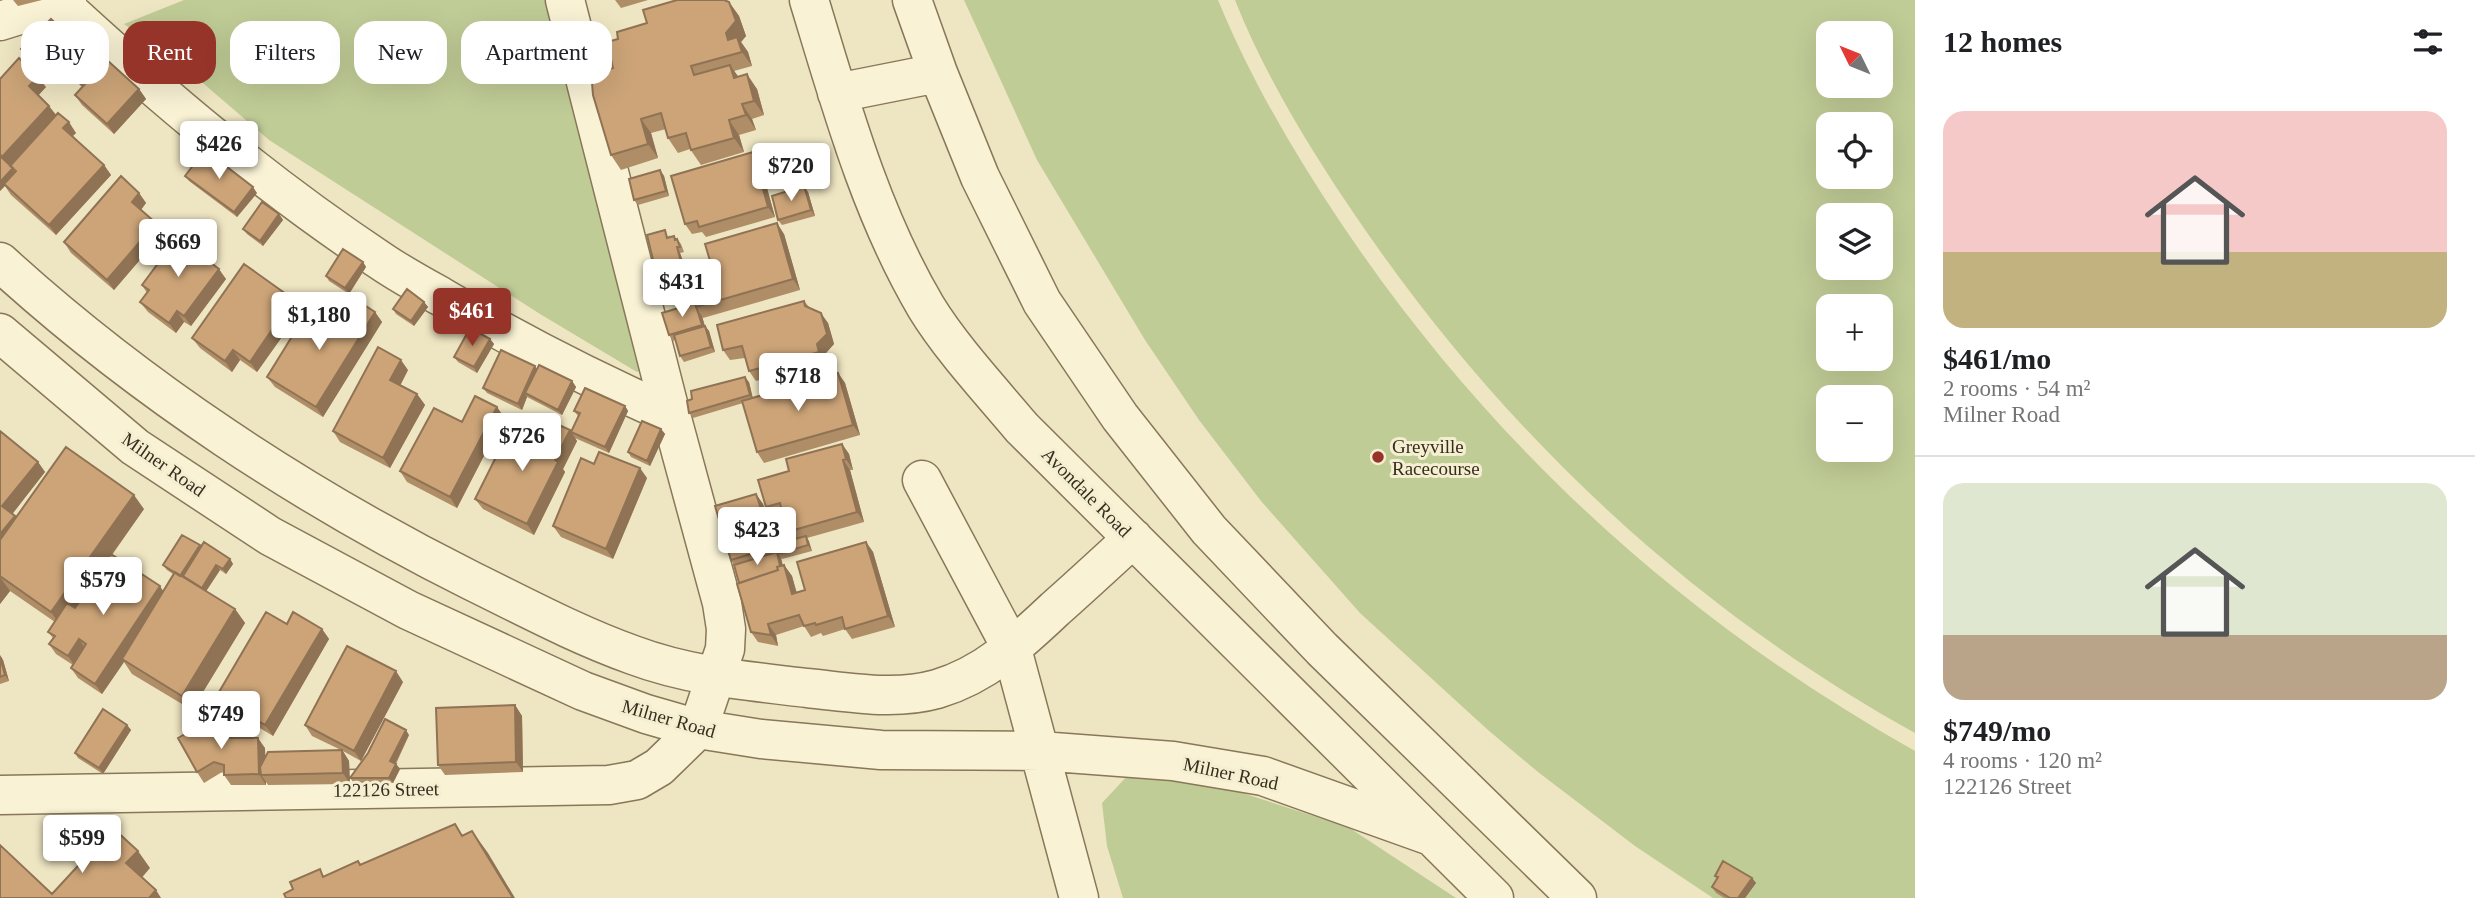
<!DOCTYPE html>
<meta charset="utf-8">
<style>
:root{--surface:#fff;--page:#f6f6f6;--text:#202124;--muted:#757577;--line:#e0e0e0;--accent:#96342a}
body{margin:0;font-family:"Times New Roman",serif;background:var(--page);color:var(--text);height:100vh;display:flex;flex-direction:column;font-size:26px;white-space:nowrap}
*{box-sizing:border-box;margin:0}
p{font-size:23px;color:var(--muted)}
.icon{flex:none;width:38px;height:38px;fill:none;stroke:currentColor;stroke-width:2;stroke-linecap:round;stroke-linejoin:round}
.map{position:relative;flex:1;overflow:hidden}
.details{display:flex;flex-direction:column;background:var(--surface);width:560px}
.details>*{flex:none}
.guide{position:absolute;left:21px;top:21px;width:665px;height:63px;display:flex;gap:14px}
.needle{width:46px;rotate:313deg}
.buttons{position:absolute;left:1816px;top:21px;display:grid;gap:14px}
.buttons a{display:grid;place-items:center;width:77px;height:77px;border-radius:14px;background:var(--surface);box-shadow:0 7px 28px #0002;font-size:35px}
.price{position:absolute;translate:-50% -60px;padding:0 16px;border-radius:7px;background:#fff;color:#222;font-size:23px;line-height:46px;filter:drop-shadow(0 2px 4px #0008)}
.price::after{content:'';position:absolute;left:50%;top:42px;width:21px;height:16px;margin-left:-10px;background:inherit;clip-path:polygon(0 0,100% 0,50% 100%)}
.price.selected{background:var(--accent);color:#fff}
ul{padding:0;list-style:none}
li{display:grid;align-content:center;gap:14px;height:371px;padding:0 28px}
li+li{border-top:2px solid var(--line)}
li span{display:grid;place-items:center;height:217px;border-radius:21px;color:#555}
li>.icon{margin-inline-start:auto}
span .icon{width:126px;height:126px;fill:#fffc;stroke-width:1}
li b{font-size:30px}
h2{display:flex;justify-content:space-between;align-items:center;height:84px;padding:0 28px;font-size:30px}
.tag{padding:0 24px;border-radius:21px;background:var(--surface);box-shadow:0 7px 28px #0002;font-size:24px;line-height:63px}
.tag.selected{background:var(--accent);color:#fff}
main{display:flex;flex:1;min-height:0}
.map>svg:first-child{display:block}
.green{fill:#c0cc96;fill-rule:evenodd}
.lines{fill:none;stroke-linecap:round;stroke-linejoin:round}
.minor-casing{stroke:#887759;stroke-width:41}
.minor{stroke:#f9f2d5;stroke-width:38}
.wall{fill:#af8d67}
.shaded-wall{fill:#8f7354}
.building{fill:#cca478;stroke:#8f7354;stroke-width:2}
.poi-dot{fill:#96342a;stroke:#f5efd2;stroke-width:2.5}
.labels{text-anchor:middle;stroke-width:6;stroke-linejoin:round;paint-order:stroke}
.poi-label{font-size:19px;fill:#372d1e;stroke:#f5efd2;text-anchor:start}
.street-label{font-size:19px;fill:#372d1e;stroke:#f5efd2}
</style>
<main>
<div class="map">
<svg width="1915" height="898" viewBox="0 0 1915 898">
<rect width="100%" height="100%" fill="#eee5c2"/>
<!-- green -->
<path class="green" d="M 184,0 L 570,0 L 660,360 L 637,372 L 540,314 L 269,140 L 182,65 L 124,24 Z
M 964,0 L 1218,0 C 1251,80 1295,155 1343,226 C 1492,447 1684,621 1915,751 L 1915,898 L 1713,898 L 1635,846 L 1538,772 L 1488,730 L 1360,613 L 1261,501 L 1199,420 L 1145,340 L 1037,160 Z
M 1235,0 L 1915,0 L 1915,733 C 1690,608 1504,433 1359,221 C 1312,152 1266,78 1235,0 ZM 1881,33 L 1881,86 L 1829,86 L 1829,33 ZM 1881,124 L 1881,177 L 1829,177 L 1829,124 ZM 1829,215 L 1881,215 L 1881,268 L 1829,268 ZM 1881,306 L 1881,359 L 1829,359 L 1829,306 ZM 1881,397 L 1881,450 L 1829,450 L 1829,397 Z
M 1130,773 L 1202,780 L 1348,827 L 1456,898 L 1123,898 L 1107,846 L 1102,803 Z"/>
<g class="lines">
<defs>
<path id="minor" d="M 809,0 C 841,105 870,212 926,307 C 951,348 991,391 1022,428 L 1494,898
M 912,0 L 938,73 L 980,177 L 1042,302 L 1120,417 L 1209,530 L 1322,649 L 1577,898
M 59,2 C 161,96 266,185 381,261 C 400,274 420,285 440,296 C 514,340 592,380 671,415
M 0,21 L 67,0
M 837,93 L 938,73
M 0,262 C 139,389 304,497 472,581 C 525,607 577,635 633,655 C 689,676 748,681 807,688 C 849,692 894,701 937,689 C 985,675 1020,642 1055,609 C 1081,586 1107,562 1133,538
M 0,333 L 135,447 L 270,536 L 408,610 L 583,691 L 646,714 L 698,729 L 761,739 L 881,750 L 1040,751 L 1173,761 L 1263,776 L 1431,836
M 922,480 L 1012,649 L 1079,898
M 0,795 L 609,785 L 637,780 L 659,767 L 698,729 L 725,649 L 726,629 L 722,603 L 671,415 L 565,0"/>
</defs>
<!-- minor casing -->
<use href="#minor" class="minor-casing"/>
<!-- minor -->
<use href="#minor" class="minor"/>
</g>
<!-- wall -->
<path class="wall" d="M 13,0 L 42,0 L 18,6 Z
M 615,0 L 648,0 L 621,8 Z
M 729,2 L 739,16 L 746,36 L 741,42 L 748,52 L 752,66 L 734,71 L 738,77 L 757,89 L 764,115 L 752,119 L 756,130 L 739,135 L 744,152 L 701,165 L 690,149 L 678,153 L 668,138 L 666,129 L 651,133 L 658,158 L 621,170 L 611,155 L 597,81 L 613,68 L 618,39 Z
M 66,33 L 70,39 L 47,61 L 42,57 L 35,64 L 25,54 L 21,49 Z
M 105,62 L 139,89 L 146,99 L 114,134 L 82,105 L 75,95 L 82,87 L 71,76 L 67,71 Z
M 0,79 L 46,87 L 38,95 L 56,115 L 76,133 L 72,136 L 104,165 L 111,175 L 56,235 L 11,195 L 5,186 L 0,191 Z
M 760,163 L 775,217 L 706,237 L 702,232 L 692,234 L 685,224 Z
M 660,170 L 664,176 L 669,196 L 638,205 L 634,200 Z
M 185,176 L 257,193 L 237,217 L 189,181 Z
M 808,192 L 815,216 L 782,225 L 778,220 Z
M 139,193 L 146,203 L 141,210 L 156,223 L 163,233 L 114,290 L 71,253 L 64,242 Z
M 279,214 L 283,220 L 263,246 L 247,234 L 243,229 Z
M 784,234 L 800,290 L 703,318 L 702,316 L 705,326 L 709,331 L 715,352 L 684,362 L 680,356 L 675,340 L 673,341 L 669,335 L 695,303 L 714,274 Z
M 669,235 L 670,237 L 677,239 L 681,244 L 684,252 L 680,253 L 685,267 L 679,269 L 681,275 L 661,281 L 657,276 Z
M 211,258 L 208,261 L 226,279 L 191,326 L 184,322 L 176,333 L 148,312 L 140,302 L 147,293 L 142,285 Z
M 363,262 L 366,267 L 349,294 L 329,281 L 326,276 Z
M 293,299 L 301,310 L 257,372 L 240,360 L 232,372 L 200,348 L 192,338 Z
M 804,301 L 810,308 L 828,323 L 834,344 L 825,354 L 826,362 L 756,381 L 749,371 L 745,358 L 730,360 L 723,350 Z
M 424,302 L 428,307 L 414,326 L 396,314 L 393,309 Z
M 375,312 L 382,322 L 323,417 L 275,387 L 267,377 L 335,326 Z
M 490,339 L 494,344 L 477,373 L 458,362 L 454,357 Z
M 537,368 L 572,381 L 576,387 L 562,415 L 527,397 L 522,410 L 487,393 L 483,388 Z
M 408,370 L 400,385 L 417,394 L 425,405 L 390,468 L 340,442 L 333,431 Z
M 838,373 L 845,383 L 860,435 L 764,463 L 757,452 L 743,403 L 693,418 L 689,413 L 749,382 L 753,398 Z
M 625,406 L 628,411 L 609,453 L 575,438 L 571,432 L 579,417 L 574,411 Z
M 504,417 L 457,508 L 407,482 L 400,471 L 462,422 Z
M 661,429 L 665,434 L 650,466 L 631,457 L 628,452 Z
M 570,430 L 577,441 L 563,469 L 565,472 L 534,535 L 483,509 L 475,499 L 535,448 Z
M 0,431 L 38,462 L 45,472 L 12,514 L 16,518 L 144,509 L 112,555 L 163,591 L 173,574 L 167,570 L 163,565 L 201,547 L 230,559 L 233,564 L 226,574 L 220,570 L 206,591 L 235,609 L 245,623 L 192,710 L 132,674 L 124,662 L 102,694 L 78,678 L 71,668 L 73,665 L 56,654 L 49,644 L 53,638 L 48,632 L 55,622 L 10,591 L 0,604 Z
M 842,444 L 849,454 L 853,470 L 850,470 L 864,522 L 807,538 L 812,551 L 782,559 L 781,558 L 783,566 L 784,565 L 792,576 L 796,592 L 805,590 L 866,542 L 873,552 L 895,627 L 852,639 L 845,629 L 823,636 L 821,633 L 811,637 L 804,626 L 776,635 L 778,646 L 758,642 L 751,632 L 734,565 L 731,560 L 756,494 L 763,504 L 775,538 L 789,534 L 787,532 L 783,514 L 773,517 L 766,507 L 789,471 Z
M 594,464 L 647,478 L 613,559 L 561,537 L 553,526 Z
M 287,624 L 322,629 L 329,639 L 273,736 L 250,722 L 246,730 L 219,715 L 212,704 Z
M 0,655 L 3,660 L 9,681 L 0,684 Z
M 403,682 L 361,761 L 343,751 L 349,761 L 350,784 L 268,785 L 266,782 L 266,785 L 231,785 L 224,775 L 224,773 L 222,772 L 204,783 L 197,772 L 212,734 L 265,748 L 265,757 L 341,750 L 312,736 L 305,725 Z
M 515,705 L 522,716 L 523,772 L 445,775 L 438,765 Z
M 127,725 L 131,730 L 103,774 L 78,758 L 75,753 Z
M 409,735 L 396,764 L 400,769 L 393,783 L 354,783 L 350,778 Z
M 1715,876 L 1752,878 L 1756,883 L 1745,898 L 1724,898 L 1716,893 L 1712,887 L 1717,879 Z"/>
<!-- shaded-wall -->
<path class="shaded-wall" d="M 729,2 L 739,16 L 746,36 L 741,42 L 748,52 L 752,66 L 742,52 L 736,48 L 738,55 L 728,40 L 726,33 Z
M 38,52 L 42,57 L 35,64 L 32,59 Z
M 730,65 L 740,79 L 734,78 Z
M 747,74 L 757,89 L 764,115 L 754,101 Z
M 38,77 L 46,87 L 37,97 L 29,86 Z
M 139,89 L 146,99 L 114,134 L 107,124 Z
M 742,104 L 752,119 L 756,130 L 746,115 Z
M 49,106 L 57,116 L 9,167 L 2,157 Z
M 641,119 L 651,133 L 658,158 L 648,144 Z
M 729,120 L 739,135 L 744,152 L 734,138 Z
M 69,122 L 76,133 L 71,138 L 63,128 Z
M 753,152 L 760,163 L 775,217 L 768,207 Z
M 104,165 L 111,175 L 56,235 L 49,225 Z
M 12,169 L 16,174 L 0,191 L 0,182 Z
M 660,170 L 664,176 L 669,196 L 666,191 Z
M 804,186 L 808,192 L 815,216 L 811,210 Z
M 253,187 L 257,193 L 237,217 L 234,212 Z
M 139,193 L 146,203 L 139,212 L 132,202 Z
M 279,214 L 283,220 L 263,246 L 260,241 Z
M 156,223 L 163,233 L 114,290 L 107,280 Z
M 777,223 L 784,234 L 800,290 L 793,279 Z
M 677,247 L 680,253 L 685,267 L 681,262 Z
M 204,248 L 211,258 L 206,265 L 199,254 Z
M 363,262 L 366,267 L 349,294 L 345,288 Z
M 219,269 L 226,279 L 191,326 L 184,316 Z
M 293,299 L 301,310 L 257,372 L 250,362 Z
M 424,302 L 428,307 L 414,326 L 411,321 Z
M 177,311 L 184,322 L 176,333 L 169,323 Z
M 698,311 L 702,316 L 706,331 L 702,325 Z
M 375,312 L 382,322 L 323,417 L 316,407 Z
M 821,313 L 828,323 L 834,344 L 825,354 L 826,362 L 819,352 L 817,344 Z
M 705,326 L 709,331 L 715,352 L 711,347 Z
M 490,339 L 494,344 L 477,373 L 474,367 Z
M 233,350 L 240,360 L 232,372 L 225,361 Z
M 401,360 L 408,370 L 398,390 L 390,380 Z
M 535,366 L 539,372 L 525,393 L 527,397 L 522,410 L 518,404 Z
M 838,373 L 845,383 L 860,435 L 853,425 Z
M 745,377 L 749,382 L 753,400 L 750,395 Z
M 572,381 L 576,387 L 562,415 L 558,410 Z
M 417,394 L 425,405 L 390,468 L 383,458 Z
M 625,406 L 628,411 L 609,453 L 605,447 Z
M 497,407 L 504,417 L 457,508 L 450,497 Z
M 661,429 L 665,434 L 650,466 L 647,461 Z
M 570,430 L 577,441 L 563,469 L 565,472 L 534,535 L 527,524 L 555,460 Z
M 842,444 L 849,454 L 853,470 L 846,459 Z
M 843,460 L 850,470 L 864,522 L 857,512 Z
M 38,462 L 45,472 L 10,517 L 2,506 Z
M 640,468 L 647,478 L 613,559 L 606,549 Z
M 756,494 L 763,504 L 780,554 L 779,554 L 774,547 Z
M 134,495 L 144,509 L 61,626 L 51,612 Z
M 15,516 L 22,526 L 0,553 L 0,534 Z
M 806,536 L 809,541 L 812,551 L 808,545 Z
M 866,542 L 873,552 L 895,627 L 888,616 Z
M 200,545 L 203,551 L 185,579 L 180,576 Z
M 777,552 L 781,558 L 786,580 L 782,575 Z
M 230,559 L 233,564 L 226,574 L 223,569 Z
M 216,565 L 220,570 L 205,593 L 202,588 Z
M 784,565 L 792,576 L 800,604 L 792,594 Z
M 0,577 L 10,591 L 0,604 Z
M 160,586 L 167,597 L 122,659 L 124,662 L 102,694 L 95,684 Z
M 235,609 L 245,623 L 192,710 L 182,696 Z
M 768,624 L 776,635 L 778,646 L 771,635 Z
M 322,629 L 329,639 L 273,736 L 265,725 Z
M 79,639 L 86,650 L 75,666 L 68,656 Z
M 0,655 L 3,660 L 9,681 L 5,675 Z
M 396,671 L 403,682 L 361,761 L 354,751 Z
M 515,705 L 522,716 L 523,772 L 516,762 Z
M 243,712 L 250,722 L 246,730 L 238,720 Z
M 127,725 L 131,730 L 103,774 L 99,768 Z
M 406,730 L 409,735 L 394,766 L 390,761 Z
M 258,738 L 265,748 L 266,775 L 261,775 L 266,782 L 266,785 L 259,774 Z
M 342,750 L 349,761 L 350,784 L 343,773 Z
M 396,764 L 400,769 L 393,783 L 389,778 Z
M 472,831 L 488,853 L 515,898 L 513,898 Z
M 138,851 L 150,868 L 139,881 L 126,863 Z
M 1752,878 L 1756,883 L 1745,898 L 1738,898 Z
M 156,890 L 161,898 L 149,898 Z"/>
<!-- building -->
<path class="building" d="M 677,0 L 724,0 L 729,2 L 736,21 L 726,33 L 728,40 L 737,37 L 742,52 L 691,66 L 694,75 L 730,65 L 734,78 L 747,74 L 754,101 L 742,104 L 746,115 L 729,120 L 734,138 L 691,150 L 686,133 L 668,138 L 661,113 L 641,119 L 648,144 L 611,155 L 593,95 L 592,83 L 597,81 L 595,73 L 613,68 L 607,42 L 618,39 L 617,32 L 647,23 L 643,10 Z
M 51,19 L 66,33 L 43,56 L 38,52 L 32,59 L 21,49 Z
M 89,47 L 105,62 L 83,86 L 67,71 Z
M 19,58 L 38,77 L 29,86 L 49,106 L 2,157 L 0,154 L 0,79 Z
M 107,60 L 139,89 L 107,124 L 75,95 Z
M 58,113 L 69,122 L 63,128 L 104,165 L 49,225 L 4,184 L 16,171 L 10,166 Z
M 205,150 L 253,187 L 234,212 L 185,176 Z
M 753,152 L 768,207 L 699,227 L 697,221 L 685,224 L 671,176 Z
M 0,156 L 13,168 L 0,182 Z
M 660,170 L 666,191 L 634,200 L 629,179 Z
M 121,176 L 139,193 L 132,202 L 156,223 L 107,280 L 64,242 Z
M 804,186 L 811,210 L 778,220 L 772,196 Z
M 262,202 L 279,214 L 260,241 L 243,229 Z
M 777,223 L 793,279 L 696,307 L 689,281 L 714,274 L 705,244 Z
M 665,230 L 667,238 L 674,236 L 675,240 L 677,239 L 680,247 L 677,247 L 681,262 L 676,263 L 677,270 L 657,276 L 647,235 Z
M 182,231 L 204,248 L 199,254 L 219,269 L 184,316 L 177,311 L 169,323 L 140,302 L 149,290 L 142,285 Z
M 343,249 L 363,262 L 345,288 L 326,276 Z
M 244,264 L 293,299 L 250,362 L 233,350 L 225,361 L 192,338 Z
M 407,289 L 424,302 L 411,321 L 393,309 Z
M 352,297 L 375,312 L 316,407 L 267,377 L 309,309 L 335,326 Z
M 804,301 L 805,306 L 821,313 L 827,334 L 817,344 L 819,352 L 749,371 L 742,346 L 723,350 L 717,325 Z
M 695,303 L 702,325 L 669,335 L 662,313 Z
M 705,326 L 711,347 L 680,356 L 674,335 Z
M 470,328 L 490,339 L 474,367 L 454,357 Z
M 378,347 L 401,360 L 390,380 L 417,394 L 383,458 L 333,431 Z
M 501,350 L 535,366 L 518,404 L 483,388 Z
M 539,365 L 572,381 L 558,410 L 525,393 Z
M 838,373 L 853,425 L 757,452 L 742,401 Z
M 745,377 L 750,395 L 689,413 L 687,401 L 692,399 L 691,391 Z
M 585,388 L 625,406 L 605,447 L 571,432 L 580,413 L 574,411 Z
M 475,396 L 497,407 L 450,497 L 400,471 L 434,408 L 462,422 Z
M 548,420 L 570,430 L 555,460 L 558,462 L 527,524 L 475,499 L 507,435 L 535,448 Z
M 642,421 L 661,429 L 647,461 L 628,452 Z
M 0,431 L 38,462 L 2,506 L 15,516 L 0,534 Z
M 842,444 L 846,459 L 843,460 L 857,512 L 787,532 L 780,503 L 766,507 L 758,480 L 789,471 L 786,459 Z
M 66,447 L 134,495 L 51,612 L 0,576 L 0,540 Z
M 599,452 L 640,468 L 606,549 L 553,526 L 581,458 L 594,464 Z
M 756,494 L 774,547 L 731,560 L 715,506 Z
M 789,534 L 791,540 L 806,536 L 808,545 L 778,554 L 774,539 Z
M 182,535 L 200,545 L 180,576 L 163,565 Z
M 204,542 L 230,559 L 223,569 L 216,565 L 202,588 L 183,576 Z
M 866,542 L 888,616 L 845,629 L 842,617 L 816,625 L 815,623 L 804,626 L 799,615 L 768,624 L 771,635 L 751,632 L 737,584 L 778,570 L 777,567 L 784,565 L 792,594 L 805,590 L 797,562 Z
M 777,552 L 780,566 L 777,567 L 778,570 L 739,583 L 734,565 Z
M 111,554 L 160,586 L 95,684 L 71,668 L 86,644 L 79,639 L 68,656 L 49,644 L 55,636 L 48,632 L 67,603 L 75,608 Z
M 175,572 L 235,609 L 182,696 L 122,659 Z
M 266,612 L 287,624 L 293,612 L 322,629 L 265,725 L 243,712 L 238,720 L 212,704 Z
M 347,646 L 396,671 L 354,751 L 305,725 Z
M 0,657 L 5,675 L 0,677 Z
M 515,705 L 516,762 L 438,765 L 436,708 Z
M 103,709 L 127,725 L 99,768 L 75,753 Z
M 385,719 L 406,730 L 390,761 L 396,764 L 389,778 L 350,778 L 368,753 Z
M 204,723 L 211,734 L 222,728 L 230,738 L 258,738 L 259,774 L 224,775 L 224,765 L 214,762 L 197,772 L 178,738 Z
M 342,750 L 343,773 L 261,775 L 260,767 L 268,752 Z
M 455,824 L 462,836 L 472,831 L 513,898 L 286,898 L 284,894 L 293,889 L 290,882 L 320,869 L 323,877 L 358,861 L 360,865 Z
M 113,828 L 138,851 L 126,863 L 156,890 L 149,898 L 0,898 L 0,845 L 52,894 Z
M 1723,861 L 1752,878 L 1738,898 L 1730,898 L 1712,887 L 1718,877 L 1715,876 Z"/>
<!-- markers -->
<circle class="poi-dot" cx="1378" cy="457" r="7"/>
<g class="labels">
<!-- poi labels -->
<g class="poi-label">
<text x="1392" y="453">Greyville<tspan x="1392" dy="22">Racecourse</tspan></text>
</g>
<!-- street labels -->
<g class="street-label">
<text transform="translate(164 464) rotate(35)" y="7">Milner Road</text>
<text transform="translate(1087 492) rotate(45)" y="7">Avondale Road</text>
<text transform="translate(669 718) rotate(16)" y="7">Milner Road</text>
<text transform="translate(1231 773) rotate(12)" y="7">Milner Road</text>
<text transform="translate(386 789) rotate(-1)" y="7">122126 Street</text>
</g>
</g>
</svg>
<div class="buttons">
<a><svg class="needle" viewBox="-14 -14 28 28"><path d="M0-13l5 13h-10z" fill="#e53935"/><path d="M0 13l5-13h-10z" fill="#757577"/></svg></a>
<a><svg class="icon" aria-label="locate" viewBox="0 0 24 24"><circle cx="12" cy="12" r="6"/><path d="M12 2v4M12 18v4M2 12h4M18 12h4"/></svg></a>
<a><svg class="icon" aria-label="layers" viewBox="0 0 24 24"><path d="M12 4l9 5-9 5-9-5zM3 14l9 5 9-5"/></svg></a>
<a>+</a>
<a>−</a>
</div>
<b class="price" style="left:219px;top:181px">$426</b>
<b class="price" style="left:791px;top:203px">$720</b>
<b class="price" style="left:178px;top:279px">$669</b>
<b class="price" style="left:682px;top:319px">$431</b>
<b class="price selected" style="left:472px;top:348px">$461</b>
<b class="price" style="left:319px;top:352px">$1,180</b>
<b class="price" style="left:798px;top:413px">$718</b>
<b class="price" style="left:522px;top:473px">$726</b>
<b class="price" style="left:757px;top:567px">$423</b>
<b class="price" style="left:103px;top:617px">$579</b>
<b class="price" style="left:221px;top:751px">$749</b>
<b class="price" style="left:82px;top:875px">$599</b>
<div class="guide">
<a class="tag">Buy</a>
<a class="tag selected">Rent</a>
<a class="tag">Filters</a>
<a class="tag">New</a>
<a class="tag">Apartment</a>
</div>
</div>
<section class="details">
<h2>12 homes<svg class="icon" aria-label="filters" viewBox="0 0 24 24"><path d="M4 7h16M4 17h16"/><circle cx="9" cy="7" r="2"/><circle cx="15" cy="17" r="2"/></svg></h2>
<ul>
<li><span style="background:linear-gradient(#f6c9c9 65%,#c2b280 0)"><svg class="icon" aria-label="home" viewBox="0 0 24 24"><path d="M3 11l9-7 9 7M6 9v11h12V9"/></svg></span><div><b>$461/mo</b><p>2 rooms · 54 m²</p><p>Milner Road</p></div></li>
<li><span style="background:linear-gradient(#dfe7d0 70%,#b9a48a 0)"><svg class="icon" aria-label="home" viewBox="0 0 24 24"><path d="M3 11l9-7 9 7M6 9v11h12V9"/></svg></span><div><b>$749/mo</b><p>4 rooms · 120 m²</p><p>122126 Street</p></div></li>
</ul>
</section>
</main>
